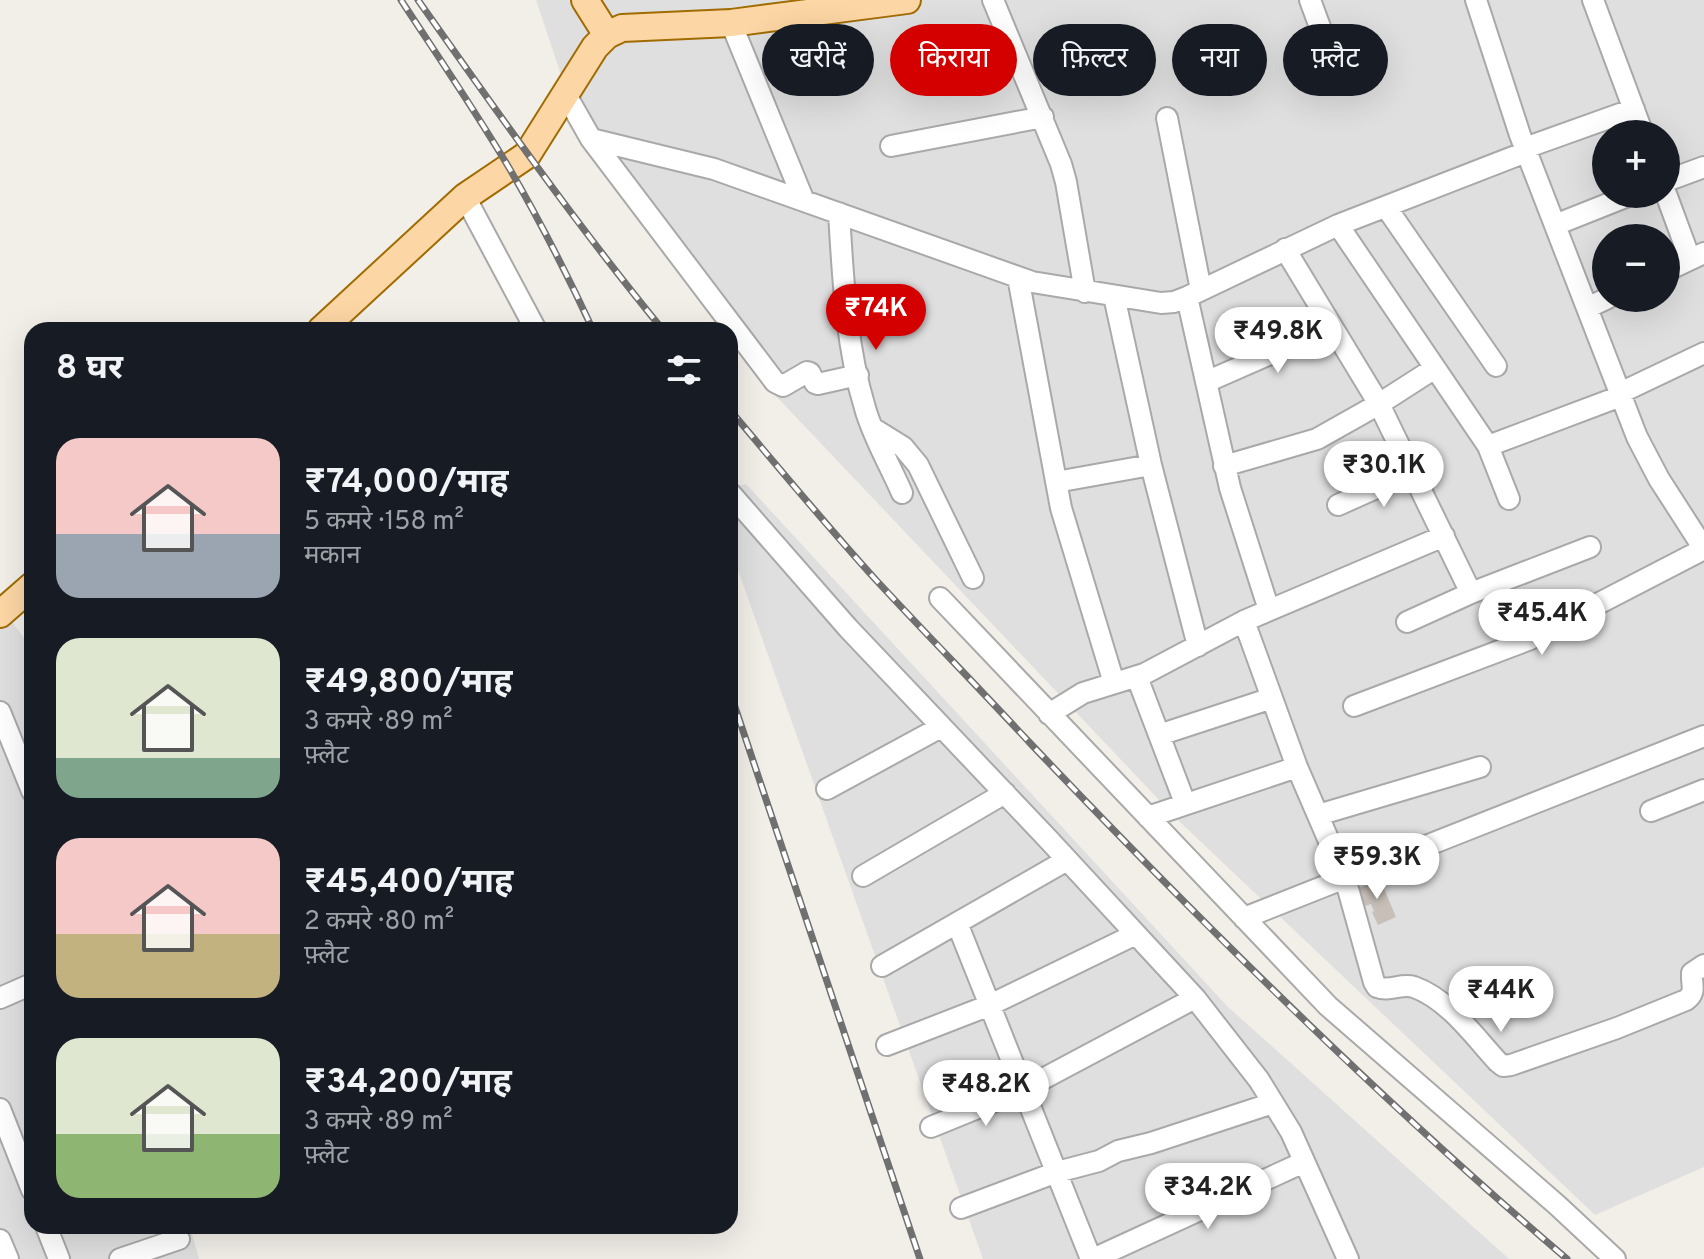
<!DOCTYPE html>
<html lang="hi">
<meta charset="utf-8">
<style>
:root{--surface:#171b24;--page:#242831;--text:#f1f3f6;--muted:#9ea1a6;--accent:#d40000}
body{margin:0;font-family:Overpass,"Noto Sans Devanagari",sans-serif;background:var(--page);color:var(--text);height:100vh;display:flex;flex-direction:column;font-size:30px;white-space:nowrap}
*{box-sizing:border-box;margin:0}
p{font-size:26px;color:var(--muted)}
.icon{flex:none;width:44px;height:44px;fill:none;stroke:currentColor;stroke-width:2;stroke-linecap:round;stroke-linejoin:round}
.map{position:relative;flex:1;overflow:hidden}
.details{position:absolute;left:24px;top:322px;width:714px;height:912px;display:flex;flex-direction:column;background:var(--surface);border-radius:24px;box-shadow:0 8px 32px #0002}
.details>*{flex:none}
.top-card{position:absolute;left:762px;top:24px;width:760px;height:72px;display:flex;gap:16px}
.fabs{position:absolute;left:1592px;top:120px;display:grid;gap:16px}
.fabs a{display:grid;place-items:center;width:88px;height:88px;border-radius:50%;background:var(--surface);box-shadow:0 8px 32px #0002;font-size:40px}
.price{position:absolute;translate:-50% -68px;padding:0 18px;border-radius:28px;background:#fff;color:#222;font-size:26px;line-height:52px;filter:drop-shadow(0 2px 4px #0008)}
.price::after{content:'';position:absolute;left:50%;top:48px;width:24px;height:18px;margin-left:-12px;background:inherit;clip-path:polygon(0 0,100% 0,50% 100%)}
.price.on{background:var(--accent);color:#fff}
ul{padding:0;list-style:none}
li{display:flex;align-items:center;gap:24px;height:200px;padding:0 32px}
li span{display:grid;place-items:center;flex:none;width:224px;height:160px;border-radius:24px;color:#555}
li>.icon{margin-inline-start:auto}
span .icon{width:96px;height:96px;fill:#fffc;stroke-width:1}
li b{font-size:34px}
h2{display:flex;justify-content:space-between;align-items:center;height:96px;padding:0 32px;font-size:34px}
.pill{padding:0 28px;border-radius:36px;background:var(--surface);box-shadow:0 8px 32px #0002;font-size:28px;line-height:72px}
.pill.on{background:var(--accent);color:#fff}
.map>svg:first-child{display:block}
.residential{fill:#e0dfdf;fill-rule:evenodd}
.building{fill:#c7bfb8}
.lines{fill:none;stroke-linecap:round;stroke-linejoin:round}
.minor-casing{stroke:#a9a9a9;stroke-width:24}
.major-casing{stroke:#a06b00;stroke-width:30}
.minor{stroke:#fff;stroke-width:20}
.major{stroke:#fcd6a4;stroke-width:26}
.rail-casing{stroke:#707070;stroke-width:7}
.rail{stroke:#fff;stroke-width:4;stroke-dasharray:12;stroke-linecap:butt}
</style>
<div class="map">
<svg width="1704" height="1259" viewBox="0 0 1704 1259">
<rect width="100%" height="100%" fill="#f2efe9"/>
<!-- residential -->
<path class="residential" d="M 536,0 L 1704,0 L 1704,1167 L 1595,1215 L 1181,823 L 775,395 L 586,149 ZM 1606,134 L 1666,134 L 1666,194 L 1606,194 ZM 1606,238 L 1666,238 L 1666,298 L 1606,298 Z
M 746,484 L 1227,1006 L 1509,1259 L 983,1259 L 730,548 L 730,488 Z
M 0,605 L 32,649 L 32,1226 L 190,1226 L 199,1259 L 0,1259 Z"/>
<!-- building -->
<path class="building" d="M 1380,879 L 1396,917 L 1378,925 L 1372,912 L 1374,911 L 1371,904 L 1362,907 L 1355,890 Z"/>
<g class="lines">
<defs>
<path id="minor" d="M 993,0 L 1061,164 L 1066,182 L 1085,292
M 1310,0 L 1334,65
M 1476,0 L 1520,135 L 1637,437 L 1659,479 L 1704,549
M 1593,0 L 1643,134
M 731,23 L 804,201
M 566,95 L 591,139 L 775,382 L 783,386 L 807,372 L 810,373 L 815,383 L 818,384 L 858,375
M 1167,118 L 1201,290
M 591,139 L 714,169 L 1032,282 L 1161,303 L 1174,302 L 1187,297 L 1338,225 L 1526,152
M 891,146 L 1043,117
M 1525,148 L 1634,109
M 1666,181 L 1704,167
M 1666,194 L 1690,259
M 465,197 L 536,330
M 1386,207 L 1496,366
M 839,213 C 843,278 846,346 865,408 C 873,437 890,465 902,493
M 1338,225 L 1488,446 L 1509,499
M 1555,225 L 1633,194
M 1285,249 L 1379,404 L 1471,593
M 1666,271 L 1704,253
M 1018,277 L 1061,508 L 1114,683
M 1114,296 L 1151,465 L 1198,646
M 1187,297 L 1230,488 L 1269,610
M 1587,308 L 1608,298
M 1206,382 L 1332,327
M 1620,393 L 1704,353
M 874,429 L 903,447 L 918,465 L 973,578
M 1488,446 L 1621,396
M 1224,466 L 1317,439 L 1379,404 L 1435,368
M 1056,482 L 1151,465
M 730,493 L 848,628 L 1048,839 L 1195,998 L 1259,1080 L 1291,1132 L 1348,1259
M 1338,505 L 1412,472
M 940,598 L 1328,1006 L 1557,1205 L 1615,1259
M 1244,621 L 1297,767 L 1345,878 L 1374,982 L 1377,987 C 1390,992 1401,983 1414,987 C 1448,999 1474,1036 1498,1062 L 1503,1066 L 1511,1065 L 1617,1028 L 1686,1000 C 1697,992 1691,985 1692,973 L 1704,965
M 1407,622 L 1471,593 L 1590,547
M 1137,677 L 1185,803
M 1354,706 L 1528,640 L 1704,549
M 0,712 L 32,791
M 1049,714 L 1083,693 L 1144,674 L 1244,621 L 1444,536
M 1159,735 L 1272,698
M 827,789 L 941,727
M 1651,811 L 1704,790
M 1318,815 L 1480,767
M 1148,817 L 1297,767
M 863,876 L 1005,793
M 1244,918 L 1704,736
M 957,923 L 1091,1259
M 882,966 L 1067,860
M 0,998 L 32,984
M 887,1045 L 990,1005 L 1136,934
M 0,1109 L 32,1190
M 931,1127 L 1024,1089 L 1195,998
M 961,1208 L 1057,1172 L 1099,1161 L 1118,1151 L 1151,1143 L 1273,1103
M 46,1226 L 59,1259
M 0,1240 L 8,1259
M 120,1259 L 179,1239
M 1093,1259 L 1304,1162"/>
<path id="major" d="M 585,0 L 607,35
M 321,330 L 465,197 L 527,155 L 595,47 L 607,35 L 622,28 L 731,23 L 907,0
M 0,614 L 32,586"/>
</defs>
<!-- minor casing -->
<use href="#minor" class="minor-casing"/>
<!-- major casing -->
<use href="#major" class="major-casing"/>
<!-- minor -->
<use href="#minor" class="minor"/>
<!-- major -->
<use href="#major" class="major"/>
<defs>
<path id="rail" d="M 401,0 C 437,55 474,109 508,166 C 539,219 567,274 593,330
M 418,0 C 497,112 576,224 663,330
M 730,410 C 778,467 826,525 876,580 C 927,635 979,688 1030,743 C 1201,923 1378,1098 1567,1259
M 730,692 L 920,1259"/>
</defs>
<!-- rail casing -->
<use href="#rail" class="rail-casing"/>
<!-- rail -->
<use href="#rail" class="rail"/>
</g>
</svg>
<div class="fabs">
<a>+</a>
<a>−</a>
</div>
<b class="price on" style="left:876px;top:352px">₹74K</b>
<b class="price" style="left:1278px;top:375px">₹49.8K</b>
<b class="price" style="left:1384px;top:509px">₹30.1K</b>
<b class="price" style="left:1542px;top:657px">₹45.4K</b>
<b class="price" style="left:1377px;top:901px">₹59.3K</b>
<b class="price" style="left:1501px;top:1034px">₹44K</b>
<b class="price" style="left:986px;top:1128px">₹48.2K</b>
<b class="price" style="left:1208px;top:1231px">₹34.2K</b>
<div class="top-card">
<a class="pill">खरीदें</a>
<a class="pill on">किराया</a>
<a class="pill">फ़िल्टर</a>
<a class="pill">नया</a>
<a class="pill">फ़्लैट</a>
</div>
<section class="details">
<h2>8 घर<svg class="icon" aria-label="filters" viewBox="0 0 24 24"><path d="M4 7h16M4 17h16"/><circle cx="9" cy="7" r="2"/><circle cx="15" cy="17" r="2"/></svg></h2>
<ul>
<li><span style="background:linear-gradient(#f6c9c9 60%,#9aa5b1 0)"><svg class="icon" aria-label="home" viewBox="0 0 24 24"><path d="M3 11l9-7 9 7M6 9v11h12V9"/></svg></span><div><b>₹74,000/माह</b><p>5 कमरे · 158 m²</p><p>मकान</p></div></li>
<li><span style="background:linear-gradient(#dfe7d0 75%,#7fa58c 0)"><svg class="icon" aria-label="home" viewBox="0 0 24 24"><path d="M3 11l9-7 9 7M6 9v11h12V9"/></svg></span><div><b>₹49,800/माह</b><p>3 कमरे · 89 m²</p><p>फ़्लैट</p></div></li>
<li><span style="background:linear-gradient(#f6c9c9 60%,#c2b280 0)"><svg class="icon" aria-label="home" viewBox="0 0 24 24"><path d="M3 11l9-7 9 7M6 9v11h12V9"/></svg></span><div><b>₹45,400/माह</b><p>2 कमरे · 80 m²</p><p>फ़्लैट</p></div></li>
<li><span style="background:linear-gradient(#dfe7d0 60%,#8fb573 0)"><svg class="icon" aria-label="home" viewBox="0 0 24 24"><path d="M3 11l9-7 9 7M6 9v11h12V9"/></svg></span><div><b>₹34,200/माह</b><p>3 कमरे · 89 m²</p><p>फ़्लैट</p></div></li>
</ul>
</section>
</div>
